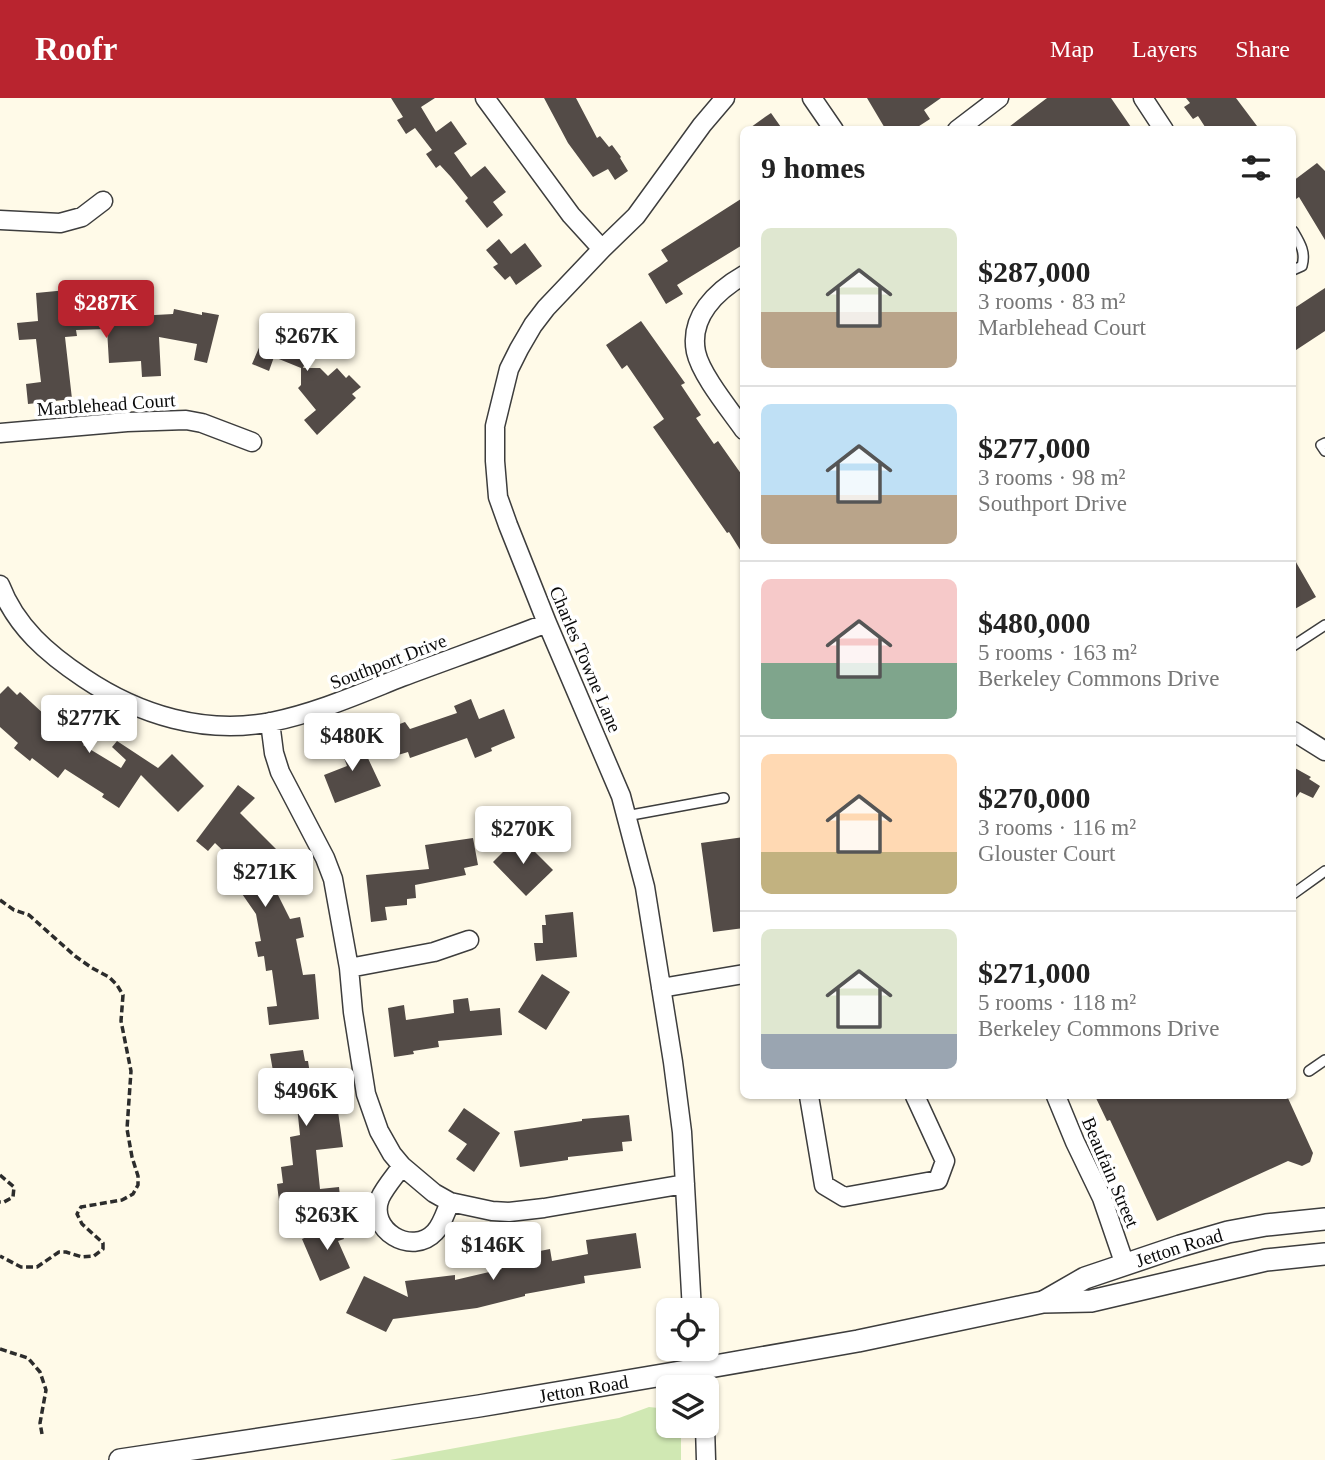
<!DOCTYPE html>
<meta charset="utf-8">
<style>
:root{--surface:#fff;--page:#f2f2f2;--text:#222;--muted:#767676;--line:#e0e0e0;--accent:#b9242f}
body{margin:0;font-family:"Times New Roman",serif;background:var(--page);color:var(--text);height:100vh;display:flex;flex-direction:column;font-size:26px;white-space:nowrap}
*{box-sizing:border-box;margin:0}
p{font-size:23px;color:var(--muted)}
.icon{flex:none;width:38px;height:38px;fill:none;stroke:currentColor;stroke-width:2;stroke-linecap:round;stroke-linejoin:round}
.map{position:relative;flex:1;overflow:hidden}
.panel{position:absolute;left:740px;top:28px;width:556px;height:973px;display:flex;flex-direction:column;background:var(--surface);border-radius:10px;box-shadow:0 2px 5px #0004}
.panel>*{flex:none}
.fabs{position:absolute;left:656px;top:1200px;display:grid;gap:14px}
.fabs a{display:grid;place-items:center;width:63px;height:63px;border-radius:10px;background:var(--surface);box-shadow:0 2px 5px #0004;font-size:35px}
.price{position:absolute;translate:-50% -60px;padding:0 16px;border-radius:7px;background:#fff;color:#222;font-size:23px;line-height:46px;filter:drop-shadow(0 2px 4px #0008)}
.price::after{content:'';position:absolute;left:50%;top:42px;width:21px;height:16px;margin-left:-10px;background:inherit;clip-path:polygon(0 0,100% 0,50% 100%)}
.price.on{background:var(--accent);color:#fff}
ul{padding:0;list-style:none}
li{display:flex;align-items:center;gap:21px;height:175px;padding:0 21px}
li+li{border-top:2px solid var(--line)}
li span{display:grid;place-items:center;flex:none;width:196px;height:140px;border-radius:10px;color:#555}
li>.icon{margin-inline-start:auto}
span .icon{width:84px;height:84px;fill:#fffc;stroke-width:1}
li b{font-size:30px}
h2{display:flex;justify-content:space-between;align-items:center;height:84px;padding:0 21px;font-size:30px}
header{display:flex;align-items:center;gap:42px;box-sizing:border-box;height:98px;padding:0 35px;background:var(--accent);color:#fff}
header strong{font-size:33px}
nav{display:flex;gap:38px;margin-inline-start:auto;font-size:24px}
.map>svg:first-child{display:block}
.green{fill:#d0e8b3}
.building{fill:#534b47}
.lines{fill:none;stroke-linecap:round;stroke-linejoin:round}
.service-casing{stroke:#3d3d3d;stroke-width:12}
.minor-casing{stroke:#3d3d3d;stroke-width:21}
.tertiary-casing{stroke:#3d3d3d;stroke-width:24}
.path{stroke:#2c2c2c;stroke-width:3.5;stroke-dasharray:7 3.5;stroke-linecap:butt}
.service{stroke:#fff;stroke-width:9}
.minor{stroke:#fff;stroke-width:18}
.tertiary{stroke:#fff;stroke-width:21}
.labels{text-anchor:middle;stroke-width:7;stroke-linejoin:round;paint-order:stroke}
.street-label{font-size:19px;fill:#0a0a0a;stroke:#fff}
</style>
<header>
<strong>Roofr</strong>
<nav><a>Map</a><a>Layers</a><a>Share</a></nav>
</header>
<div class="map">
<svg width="1325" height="1362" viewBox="0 0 1325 1362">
<rect width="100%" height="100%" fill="#fffae8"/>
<!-- green -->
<path class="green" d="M 649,1309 L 668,1311 L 668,1328 L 681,1328 L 681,1362 L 390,1362 L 619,1320 Z"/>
<!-- building -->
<path class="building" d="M 391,0 L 435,0 L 421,9 L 436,34 L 451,23 L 467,46 L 454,55 L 471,79 L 485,68 L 506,94 L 493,104 L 503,117 L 487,130 L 465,103 L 468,100 L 451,79 L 440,67 L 436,70 L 426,56 L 432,52 L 415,30 L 406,36 L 397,22 L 403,19 Z
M 544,0 L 576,0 L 597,40 L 600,38 L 609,49 L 612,47 L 621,59 L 620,60 L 628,73 L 615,82 L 608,71 L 593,79 L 568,45 Z
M 867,0 L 941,0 L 924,12 L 930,21 L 913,32 L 886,32 Z
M 1047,0 L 1111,0 L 1133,32 L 1005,32 Z
M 1186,0 L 1236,0 L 1260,32 L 1207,32 L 1198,18 L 1193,21 L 1184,9 L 1190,5 Z
M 771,15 L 783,32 L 747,32 L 765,19 Z
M 1317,65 L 1325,73 L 1325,142 L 1299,99 L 1293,103 L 1293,83 Z
M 744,99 L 744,146 L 677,187 L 683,196 L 666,206 L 648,176 L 668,163 L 661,152 Z
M 499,141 L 511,156 L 525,145 L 542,168 L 516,187 L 510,178 L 505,182 L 493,169 L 498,166 L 486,152 Z
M 1325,190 L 1325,233 L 1293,254 L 1293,211 Z
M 67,192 L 69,204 L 77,203 L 78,217 L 119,214 L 119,219 L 173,216 L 174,211 L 202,217 L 202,214 L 219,217 L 207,265 L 194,262 L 197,246 L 159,239 L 161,278 L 142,279 L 141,263 L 109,265 L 107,231 L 76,232 L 77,238 L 65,239 L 72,301 L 28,306 L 26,286 L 41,284 L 36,241 L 19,242 L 17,225 L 38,223 L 36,195 Z
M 271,222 L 288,227 L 290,223 L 305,229 L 302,236 L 314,241 L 303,270 L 320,270 L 328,278 L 337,270 L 346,280 L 349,277 L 361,289 L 352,296 L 356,300 L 317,337 L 304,322 L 316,312 L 298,290 L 301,287 L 301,270 L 274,259 L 269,273 L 252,266 Z
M 641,223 L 685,285 L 681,287 L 701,317 L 696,320 L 714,346 L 718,343 L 744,380 L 744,458 L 729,434 L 727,435 L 653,329 L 664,321 L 627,267 L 622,271 L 606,247 Z
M 1293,459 L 1316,499 L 1293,512 Z
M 8,588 L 17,597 L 20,594 L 46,618 L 52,609 L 71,623 L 66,630 L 85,645 L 83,647 L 121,670 L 126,662 L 112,649 L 117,643 L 158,670 L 172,656 L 204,688 L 178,714 L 141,677 L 119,710 L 102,699 L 104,696 L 65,671 L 58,680 L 32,660 L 30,663 L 14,650 L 18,645 L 0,629 L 0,596 Z
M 471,601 L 479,621 L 504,611 L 515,640 L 491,650 L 492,653 L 475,660 L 467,640 L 410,660 L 408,654 L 398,657 L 389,630 L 405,624 L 410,631 L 457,615 L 454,608 Z
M 358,639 L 381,688 L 335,705 L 324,677 L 347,668 L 339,646 Z
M 1293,669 L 1311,679 L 1309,681 L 1320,688 L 1313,700 L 1300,694 L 1293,704 Z
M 238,687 L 255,700 L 240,715 L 277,752 L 285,765 L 267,775 L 290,821 L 300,819 L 304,839 L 296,841 L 303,877 L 315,876 L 319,921 L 269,927 L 267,909 L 277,908 L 272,872 L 266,873 L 264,858 L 258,859 L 255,844 L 261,843 L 256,816 L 240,793 L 231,775 L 241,770 L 215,745 L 208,753 L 196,743 Z
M 519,738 L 553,772 L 526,798 L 493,764 Z
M 744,739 L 744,830 L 713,834 L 701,745 Z
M 473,740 L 478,767 L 464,770 L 466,777 L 415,787 L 416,800 L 407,801 L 407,807 L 385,809 L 387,822 L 371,824 L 366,777 L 429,771 L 425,747 Z
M 573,814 L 577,859 L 536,863 L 534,845 L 543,845 L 542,827 L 546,827 L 545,817 Z
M 542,876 L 570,894 L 546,932 L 518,914 Z
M 468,900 L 470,913 L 500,910 L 502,937 L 438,943 L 439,949 L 413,953 L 414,956 L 394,959 L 388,910 L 404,907 L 406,922 L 454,915 L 453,902 Z
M 303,952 L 305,963 L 308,963 L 310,976 L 327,974 L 333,1006 L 337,1006 L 343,1049 L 316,1052 L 320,1091 L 339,1089 L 341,1108 L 302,1112 L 300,1101 L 279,1103 L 277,1086 L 283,1085 L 281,1069 L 293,1067 L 290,1039 L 300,1037 L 296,999 L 277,1003 L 275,988 L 263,991 L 260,976 L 273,973 L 270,956 Z
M 1095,998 L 1287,998 L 1313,1055 L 1310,1064 L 1302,1068 L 1288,1063 L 1157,1123 L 1110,1022 L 1107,1023 Z
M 464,1010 L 500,1035 L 474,1074 L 456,1061 L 467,1046 L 448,1033 Z
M 629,1017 L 632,1043 L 622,1044 L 623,1053 L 568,1059 L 568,1062 L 520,1069 L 514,1033 L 582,1023 L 582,1021 Z
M 337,1126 L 344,1141 L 338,1143 L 350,1170 L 320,1183 L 302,1141 Z
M 636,1135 L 641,1170 L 584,1178 L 585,1185 L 525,1196 L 525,1198 L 477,1210 L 393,1221 L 386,1234 L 346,1215 L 364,1178 L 408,1199 L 405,1183 L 455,1177 L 455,1182 L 502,1171 L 499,1158 L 514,1154 L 515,1158 L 550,1151 L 552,1163 L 588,1156 L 586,1142 Z"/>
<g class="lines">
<defs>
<path id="service" d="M 1293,133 C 1300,145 1306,154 1302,168 L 1293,172
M 1325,345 L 1321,347 L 1325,353
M 1293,548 L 1325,527
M 626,718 L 724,700
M 1293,796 L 1325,773
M 1309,973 L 1325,962"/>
<path id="minor" d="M 485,0 L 571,117 L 602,151
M 812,0 L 834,32
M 1143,0 L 1164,32
M 957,32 L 999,0
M 0,122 L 60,125 L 82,119 L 103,103
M 744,177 C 716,193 689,219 696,254 C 701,277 730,312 744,332
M 0,335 L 127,324 L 186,322 L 202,325 L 252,344
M 0,487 C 16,529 48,556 84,580 C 139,617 205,637 271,624 C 316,615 359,596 402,579 C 450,561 499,544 547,525
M 270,624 L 274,655 L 280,674 L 325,760 L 333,781 L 349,870 L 353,914 L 366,996 L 379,1033 L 392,1056 L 402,1068 L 434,1095 L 450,1104 L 492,1113 L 509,1114 L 544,1110 L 685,1086
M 1293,633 L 1325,653
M 349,870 L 434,854 L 469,842
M 661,890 L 744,876
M 809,998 L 824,1087 L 844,1099 L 938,1082 L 945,1063 L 915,998
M 1056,998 L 1075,1044 L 1102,1100 L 1125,1167
M 402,1068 C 395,1078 385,1089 380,1100 C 367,1132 412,1159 435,1134 C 442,1127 446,1113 450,1104
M 692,1213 L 682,1034 L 673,964 L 645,789 L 621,698 L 547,525 L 508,427 L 498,399 L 495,363 L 495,328 L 509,271 L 519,251 L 533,227 L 546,210 L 602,151 L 636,118 L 702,27 L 725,0
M 696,1251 L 702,1290
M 705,1328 L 706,1362"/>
<g id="tertiary">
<path id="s1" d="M 1045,1203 L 1085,1180 L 1180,1148 L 1228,1134 L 1266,1127 L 1325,1121"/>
<path id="s2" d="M 120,1362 L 479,1308 L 698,1271 L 858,1243 L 1043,1204 L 1091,1203 L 1266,1162 L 1325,1156"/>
</g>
</defs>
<!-- service casing -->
<use href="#service" class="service-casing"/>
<!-- minor casing -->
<use href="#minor" class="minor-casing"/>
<!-- tertiary casing -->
<use href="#tertiary" class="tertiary-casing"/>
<!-- path -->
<path class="path" d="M 0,802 L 14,812 L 29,817 L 75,858 L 92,870 L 109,879 L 117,887 L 123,897 L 121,923 L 131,973 L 127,1031 L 132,1059 L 138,1078 L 138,1087 L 133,1096 L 122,1102 L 81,1109 L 77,1116 L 82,1126 L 103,1145 L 103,1151 L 94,1158 L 82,1159 L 66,1154 L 59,1154 L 37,1169 L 21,1169 L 0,1158
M 0,1077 L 14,1089 L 13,1099 L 4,1104 L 0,1104
M 0,1251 L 28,1260 L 40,1274 L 46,1292 L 40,1325 L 42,1336"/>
<!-- service -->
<use href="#service" class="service"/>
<!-- minor -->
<use href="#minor" class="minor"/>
<!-- tertiary -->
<use href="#tertiary" class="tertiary"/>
</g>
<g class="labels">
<!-- street labels -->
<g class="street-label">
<text transform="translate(106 306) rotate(-4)" y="7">Marblehead Court</text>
<text transform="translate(586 561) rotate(67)" y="7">Charles Towne Lane</text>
<text transform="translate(388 563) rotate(-21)" y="7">Southport Drive</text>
<text transform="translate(1111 1074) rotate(67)" y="7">Beaufain Street</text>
<text dy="7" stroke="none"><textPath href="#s1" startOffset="145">Jetton Road</textPath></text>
<text dy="7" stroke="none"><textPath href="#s2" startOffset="469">Jetton Road</textPath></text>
</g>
</g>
</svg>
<div class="fabs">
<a><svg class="icon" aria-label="locate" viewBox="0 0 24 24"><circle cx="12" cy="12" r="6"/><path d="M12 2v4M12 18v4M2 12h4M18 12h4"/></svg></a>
<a><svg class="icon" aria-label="layers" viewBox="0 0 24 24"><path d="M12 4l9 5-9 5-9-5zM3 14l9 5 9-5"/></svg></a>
</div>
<b class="price on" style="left:106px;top:242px">$287K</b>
<b class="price" style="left:307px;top:275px">$267K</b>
<b class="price" style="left:89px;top:657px">$277K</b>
<b class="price" style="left:352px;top:675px">$480K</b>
<b class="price" style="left:523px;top:768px">$270K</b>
<b class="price" style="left:265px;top:811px">$271K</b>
<b class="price" style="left:306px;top:1030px">$496K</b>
<b class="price" style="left:327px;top:1154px">$263K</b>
<b class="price" style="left:493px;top:1184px">$146K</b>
<section class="panel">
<h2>9 homes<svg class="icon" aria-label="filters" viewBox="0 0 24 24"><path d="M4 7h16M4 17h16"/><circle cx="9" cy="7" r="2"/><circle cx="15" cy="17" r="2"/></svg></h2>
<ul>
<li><span style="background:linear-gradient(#dfe7d0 60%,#b9a48a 0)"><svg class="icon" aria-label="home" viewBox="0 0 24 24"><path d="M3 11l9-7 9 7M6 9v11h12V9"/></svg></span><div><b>$287,000</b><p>3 rooms · 83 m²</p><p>Marblehead Court</p></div></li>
<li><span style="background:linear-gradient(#bfe0f5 65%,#b9a48a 0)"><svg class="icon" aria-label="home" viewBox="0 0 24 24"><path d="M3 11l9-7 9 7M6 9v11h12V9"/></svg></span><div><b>$277,000</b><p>3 rooms · 98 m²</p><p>Southport Drive</p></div></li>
<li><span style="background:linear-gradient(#f6c9c9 60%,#7fa58c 0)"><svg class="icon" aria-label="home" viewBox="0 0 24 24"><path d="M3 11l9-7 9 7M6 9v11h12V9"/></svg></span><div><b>$480,000</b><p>5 rooms · 163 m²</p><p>Berkeley Commons Drive</p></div></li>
<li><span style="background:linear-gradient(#ffd9b3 70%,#c2b280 0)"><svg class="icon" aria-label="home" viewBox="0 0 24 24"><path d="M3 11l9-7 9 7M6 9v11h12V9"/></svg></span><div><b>$270,000</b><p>3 rooms · 116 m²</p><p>Glouster Court</p></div></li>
<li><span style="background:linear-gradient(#dfe7d0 75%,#9aa5b1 0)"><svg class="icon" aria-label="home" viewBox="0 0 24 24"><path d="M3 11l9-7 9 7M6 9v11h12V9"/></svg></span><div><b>$271,000</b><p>5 rooms · 118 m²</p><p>Berkeley Commons Drive</p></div></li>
</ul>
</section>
</div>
